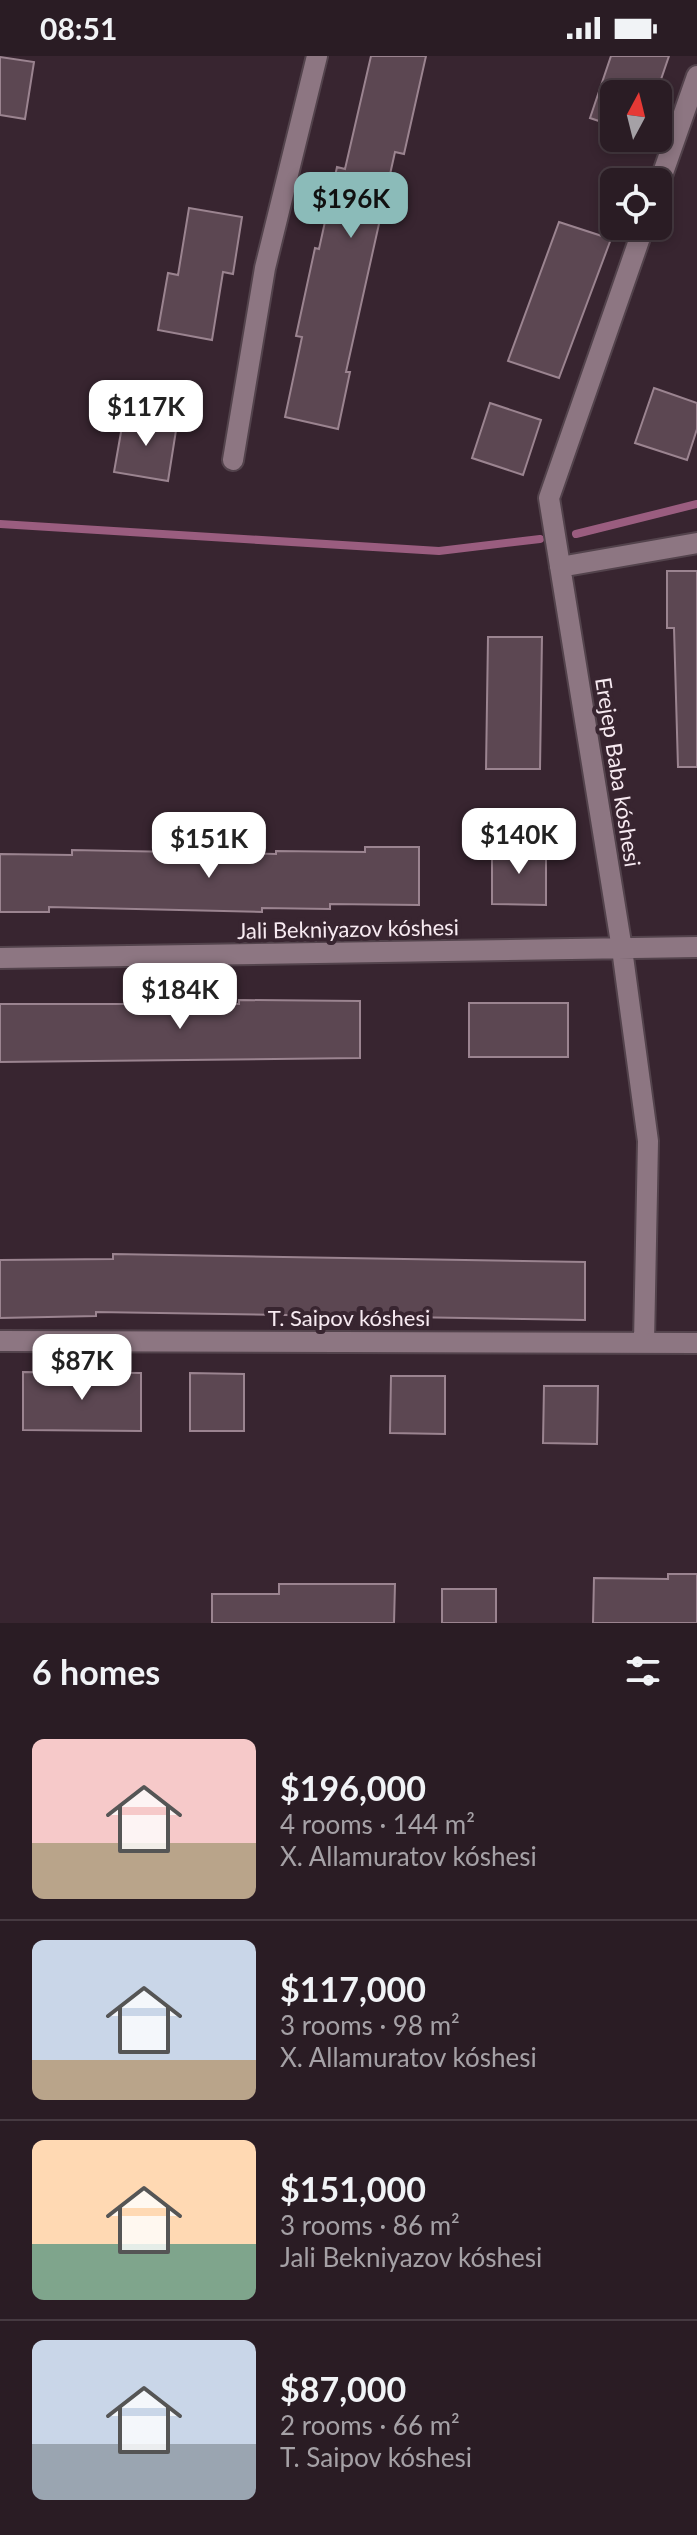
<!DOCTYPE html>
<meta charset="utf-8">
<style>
:root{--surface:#2a1c24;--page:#362931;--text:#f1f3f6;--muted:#a5a1a6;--line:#463a41;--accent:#8bbbb9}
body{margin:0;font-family:Lato,sans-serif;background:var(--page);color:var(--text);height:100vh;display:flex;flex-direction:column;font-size:30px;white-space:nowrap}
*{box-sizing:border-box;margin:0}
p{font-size:26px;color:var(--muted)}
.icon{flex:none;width:44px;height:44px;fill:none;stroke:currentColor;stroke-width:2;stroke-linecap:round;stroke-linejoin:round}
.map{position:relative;height:1567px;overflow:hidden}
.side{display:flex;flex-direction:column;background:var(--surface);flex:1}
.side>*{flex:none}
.needle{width:52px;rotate:7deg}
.fabs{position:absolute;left:600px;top:24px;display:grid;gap:16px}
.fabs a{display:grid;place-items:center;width:72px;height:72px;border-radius:12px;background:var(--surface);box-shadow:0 4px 12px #0003,0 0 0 2px var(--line);font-size:40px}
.price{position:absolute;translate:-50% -68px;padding:0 18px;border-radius:16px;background:#fff;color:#222;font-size:26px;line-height:52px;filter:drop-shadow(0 2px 4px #0008)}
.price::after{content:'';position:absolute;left:50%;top:48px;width:24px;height:18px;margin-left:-12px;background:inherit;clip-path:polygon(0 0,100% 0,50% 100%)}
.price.selected{background:var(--accent);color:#111}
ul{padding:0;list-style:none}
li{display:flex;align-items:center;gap:24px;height:200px;padding:0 32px}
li+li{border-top:2px solid var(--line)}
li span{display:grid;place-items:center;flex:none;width:224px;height:160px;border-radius:12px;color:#555}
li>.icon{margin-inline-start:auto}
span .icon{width:96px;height:96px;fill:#fffc;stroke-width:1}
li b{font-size:34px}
h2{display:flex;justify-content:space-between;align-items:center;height:96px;padding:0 32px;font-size:34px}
.status{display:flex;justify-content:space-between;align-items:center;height:56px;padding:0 40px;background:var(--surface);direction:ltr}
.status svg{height:22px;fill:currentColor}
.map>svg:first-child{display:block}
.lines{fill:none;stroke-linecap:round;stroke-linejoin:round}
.stream{stroke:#9a5d7f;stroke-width:8}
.building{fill:#5c4752;stroke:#9b8490;stroke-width:2}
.minor-casing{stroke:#53434c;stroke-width:24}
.minor{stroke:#8d7682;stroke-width:20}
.labels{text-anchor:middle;stroke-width:8;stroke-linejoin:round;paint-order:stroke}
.street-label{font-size:22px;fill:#f7eaf1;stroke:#382530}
</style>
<div class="status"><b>08:51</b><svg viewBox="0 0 49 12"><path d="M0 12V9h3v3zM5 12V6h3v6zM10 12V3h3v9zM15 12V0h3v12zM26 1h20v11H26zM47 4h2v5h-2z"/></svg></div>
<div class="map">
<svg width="697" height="1567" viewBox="0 0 697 1567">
<rect width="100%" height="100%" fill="#382530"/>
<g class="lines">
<!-- stream -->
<path class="stream" d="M 0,468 L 439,495 L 540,483
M 576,478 L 697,448"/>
</g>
<!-- building -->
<path class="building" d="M 371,0 L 426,0 L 404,98 L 395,96 L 346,316 L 350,316 L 338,373 L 285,361 L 302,281 L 296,280 L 315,192 L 319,193 L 337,111 L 345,113 Z
M 611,0 L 669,0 L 656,38 L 614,38 L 614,70 L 590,62 Z
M 0,1 L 34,6 L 25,63 L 0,59 Z
M 189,152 L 242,161 L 233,218 L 223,216 L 212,284 L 158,274 L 168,217 L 178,219 Z
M 559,166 L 611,183 L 559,322 L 508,305 Z
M 654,332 L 697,347 L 697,373 L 687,404 L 635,387 Z
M 490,347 L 541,364 L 523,419 L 472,402 Z
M 124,359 L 177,368 L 168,425 L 114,416 Z
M 667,515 L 697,515 L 697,711 L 678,711 L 674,572 L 667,572 Z
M 488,581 L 542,581 L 540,713 L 486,713 Z
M 365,791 L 419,791 L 419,849 L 330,848 L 330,853 L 262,852 L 262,856 L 49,851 L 49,856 L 0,856 L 0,798 L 72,799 L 72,794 L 276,798 L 276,795 L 365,796 Z
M 492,791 L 546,791 L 546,849 L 492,848 Z
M 239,944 L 360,945 L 360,1002 L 0,1006 L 0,948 L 239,948 Z
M 469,947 L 568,947 L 568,1001 L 469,1001 Z
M 113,1198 L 585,1206 L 585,1264 L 96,1256 L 96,1260 L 0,1262 L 0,1204 L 113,1203 Z
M 23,1316 L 141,1317 L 141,1375 L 23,1374 Z
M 190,1317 L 244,1318 L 244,1375 L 190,1375 Z
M 391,1320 L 445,1320 L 445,1378 L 390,1377 Z
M 544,1330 L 598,1330 L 597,1388 L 543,1387 Z
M 668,1518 L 697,1518 L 697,1567 L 593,1567 L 594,1522 L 668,1523 Z
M 279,1528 L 395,1528 L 394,1567 L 212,1567 L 212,1538 L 279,1538 Z
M 442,1533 L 496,1533 L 496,1567 L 442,1567 Z"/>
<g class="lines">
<defs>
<path id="minor" d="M 658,131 L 697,20
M 233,404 L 265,212 L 317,0
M 560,511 L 697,487
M 0,902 L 697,891
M 0,1285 L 697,1287
M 644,1286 L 648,1085 L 622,893 L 549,442 L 644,170"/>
</defs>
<!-- minor casing -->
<use href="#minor" class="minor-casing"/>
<!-- minor -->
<use href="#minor" class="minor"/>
</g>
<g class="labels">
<!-- street labels -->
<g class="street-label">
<text transform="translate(618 716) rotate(81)" y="8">Erejep Baba kóshesi</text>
<text transform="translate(348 873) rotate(-1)" y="8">Jali Bekniyazov kóshesi</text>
<text x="349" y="1270">T. Saipov kóshesi</text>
</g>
</g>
</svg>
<div class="fabs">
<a><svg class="needle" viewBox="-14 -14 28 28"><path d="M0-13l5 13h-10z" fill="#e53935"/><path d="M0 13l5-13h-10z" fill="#a5a1a6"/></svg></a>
<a><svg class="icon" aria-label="locate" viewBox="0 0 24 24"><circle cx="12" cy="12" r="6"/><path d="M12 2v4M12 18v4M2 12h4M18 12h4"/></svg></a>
</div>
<b class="price selected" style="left:351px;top:184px">$196K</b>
<b class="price" style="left:146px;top:392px">$117K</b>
<b class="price" style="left:519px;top:820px">$140K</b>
<b class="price" style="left:209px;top:824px">$151K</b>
<b class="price" style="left:180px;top:975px">$184K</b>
<b class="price" style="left:82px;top:1346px">$87K</b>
</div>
<section class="side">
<h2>6 homes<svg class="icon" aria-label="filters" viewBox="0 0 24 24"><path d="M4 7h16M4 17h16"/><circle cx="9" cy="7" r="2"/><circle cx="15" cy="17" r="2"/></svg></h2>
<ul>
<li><span style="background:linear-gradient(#f6c9c9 65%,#b9a48a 0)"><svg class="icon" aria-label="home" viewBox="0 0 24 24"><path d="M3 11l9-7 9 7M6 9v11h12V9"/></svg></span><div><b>$196,000</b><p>4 rooms · 144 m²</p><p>X. Allamuratov kóshesi</p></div></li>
<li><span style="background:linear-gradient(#c9d6e8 75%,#b9a48a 0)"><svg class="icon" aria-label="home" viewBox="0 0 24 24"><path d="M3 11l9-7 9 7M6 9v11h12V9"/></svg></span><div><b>$117,000</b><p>3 rooms · 98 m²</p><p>X. Allamuratov kóshesi</p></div></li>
<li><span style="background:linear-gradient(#ffd9b3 65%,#7fa58c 0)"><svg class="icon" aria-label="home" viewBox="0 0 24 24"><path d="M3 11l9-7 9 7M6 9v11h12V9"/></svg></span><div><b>$151,000</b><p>3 rooms · 86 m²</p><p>Jali Bekniyazov kóshesi</p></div></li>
<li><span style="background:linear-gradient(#c9d6e8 65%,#9aa5b1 0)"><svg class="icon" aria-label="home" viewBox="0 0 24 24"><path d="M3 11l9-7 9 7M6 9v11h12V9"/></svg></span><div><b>$87,000</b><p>2 rooms · 66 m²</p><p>T. Saipov kóshesi</p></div></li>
</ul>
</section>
